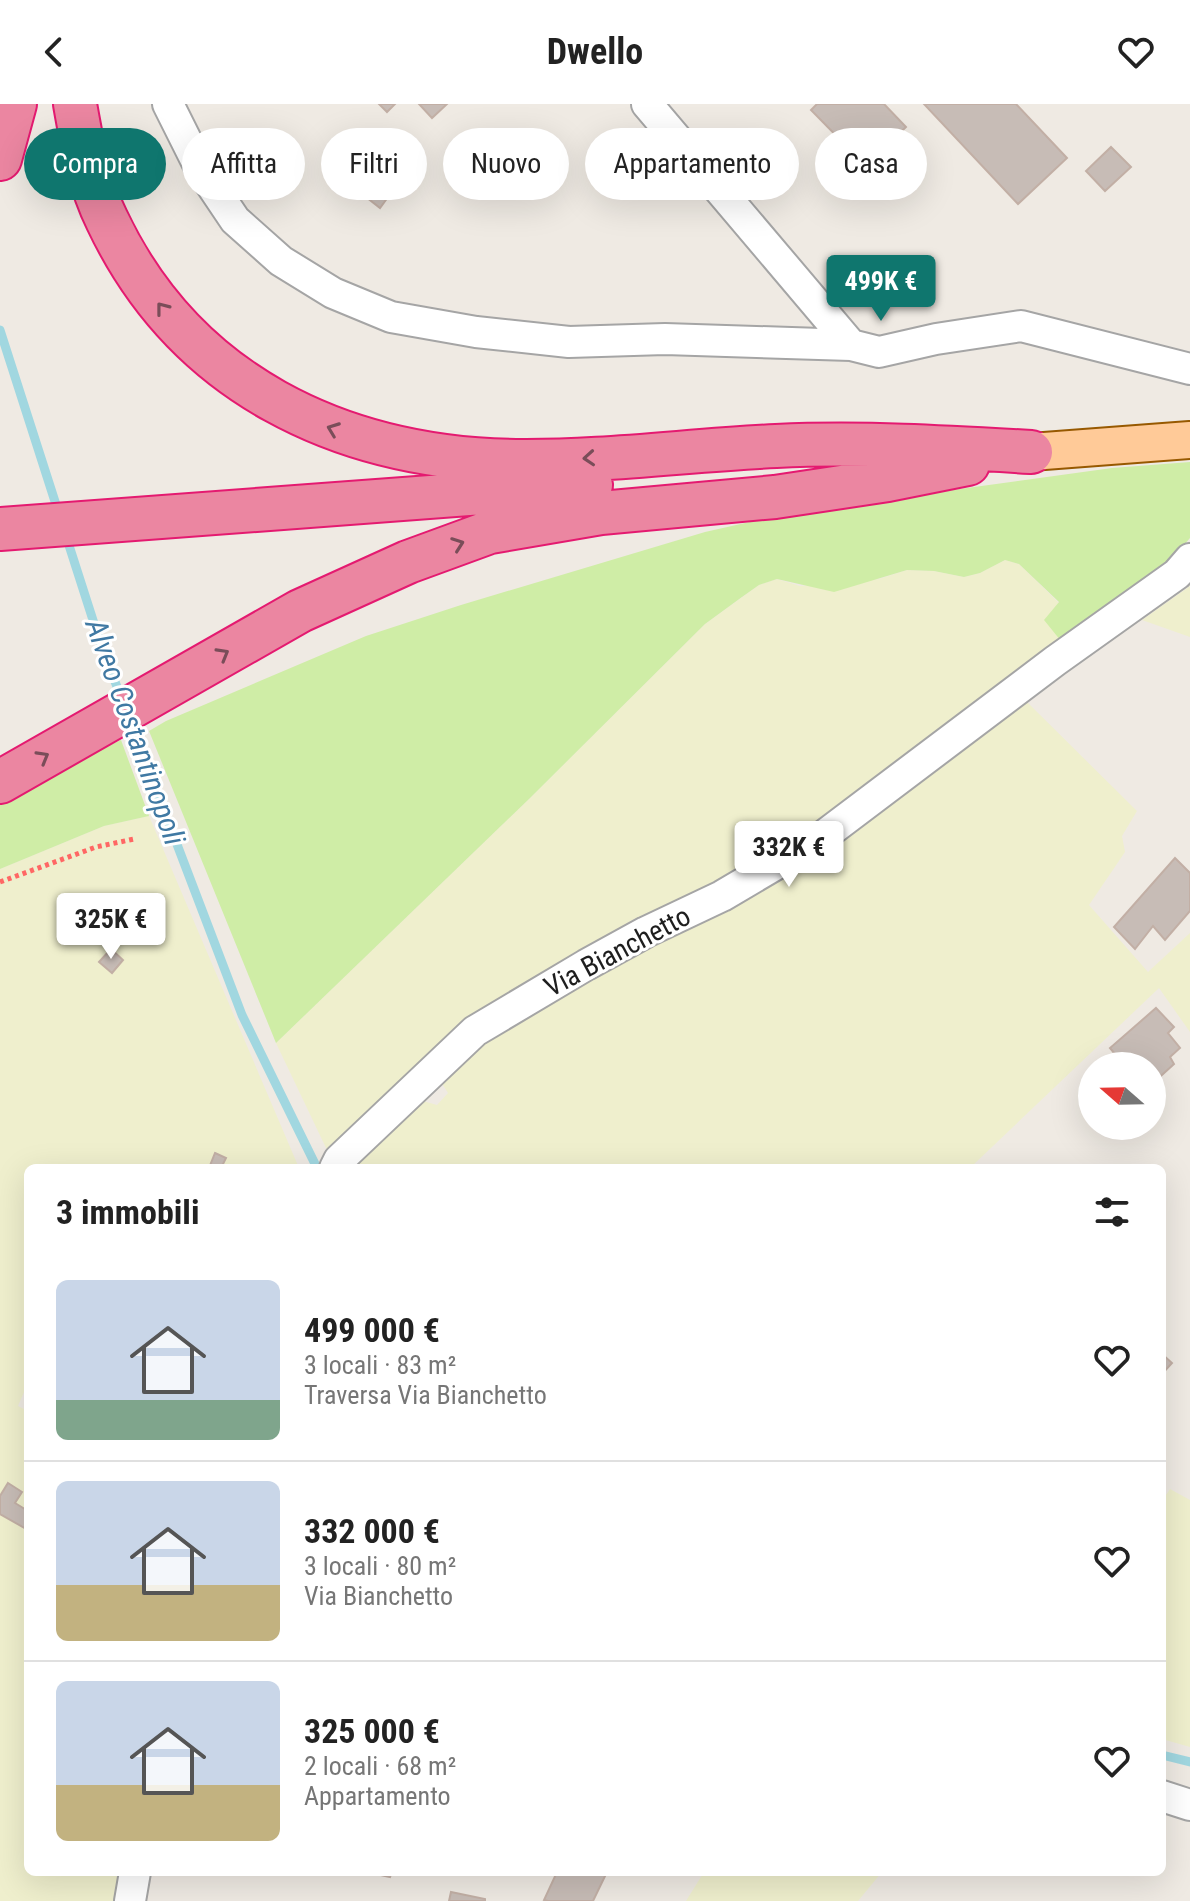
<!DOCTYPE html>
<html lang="it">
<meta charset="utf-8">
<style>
:root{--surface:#fff;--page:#f2f2f2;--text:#222;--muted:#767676;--line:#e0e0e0;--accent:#0f766e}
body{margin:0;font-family:"Roboto Condensed",sans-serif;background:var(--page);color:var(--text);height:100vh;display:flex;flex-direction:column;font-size:30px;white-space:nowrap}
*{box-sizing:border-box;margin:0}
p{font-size:26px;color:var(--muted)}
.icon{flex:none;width:44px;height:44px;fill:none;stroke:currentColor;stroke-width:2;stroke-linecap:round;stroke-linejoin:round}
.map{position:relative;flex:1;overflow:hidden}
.panel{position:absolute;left:24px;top:1060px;width:1142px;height:712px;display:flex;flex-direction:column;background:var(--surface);border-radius:12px;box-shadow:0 8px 32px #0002}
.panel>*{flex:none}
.hud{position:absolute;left:24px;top:24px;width:1142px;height:72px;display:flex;gap:16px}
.needle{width:52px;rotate:290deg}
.fabs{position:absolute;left:1078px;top:948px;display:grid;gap:16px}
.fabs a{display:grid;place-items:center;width:88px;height:88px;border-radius:50%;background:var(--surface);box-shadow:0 8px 32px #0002;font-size:40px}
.price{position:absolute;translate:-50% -68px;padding:0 18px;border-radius:8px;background:#fff;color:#222;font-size:26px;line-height:52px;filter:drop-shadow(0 2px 4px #0008)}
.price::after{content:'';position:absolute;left:50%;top:48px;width:24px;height:18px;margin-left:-12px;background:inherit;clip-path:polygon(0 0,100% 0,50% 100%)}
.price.on{background:var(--accent);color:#fff}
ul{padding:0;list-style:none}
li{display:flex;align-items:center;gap:24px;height:200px;padding:0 32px}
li+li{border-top:2px solid var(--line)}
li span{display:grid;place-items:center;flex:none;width:224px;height:160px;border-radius:12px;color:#555}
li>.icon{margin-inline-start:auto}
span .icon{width:96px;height:96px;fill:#fffc;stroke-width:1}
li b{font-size:34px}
h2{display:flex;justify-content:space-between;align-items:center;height:96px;padding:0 32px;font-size:34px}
.chip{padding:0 28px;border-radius:36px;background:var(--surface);box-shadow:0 8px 32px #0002;font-size:28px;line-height:72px}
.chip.on{background:var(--accent);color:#fff}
header{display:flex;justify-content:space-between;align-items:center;height:104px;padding:0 32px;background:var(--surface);font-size:36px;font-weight:700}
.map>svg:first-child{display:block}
.farmland{fill:#efefcd}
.grass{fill:#cfeda6}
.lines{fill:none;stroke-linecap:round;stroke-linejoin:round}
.stream{stroke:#a1d7e0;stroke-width:9}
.building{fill:#c7bcb6;stroke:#c2afa5;stroke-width:2}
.minor-casing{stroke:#a5a5a5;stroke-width:34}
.major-casing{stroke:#975900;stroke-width:40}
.highway-casing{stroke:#e41a70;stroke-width:46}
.path{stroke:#ff6764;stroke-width:5;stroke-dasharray:4 4;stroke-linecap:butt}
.minor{stroke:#fff;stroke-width:30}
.major{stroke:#ffca98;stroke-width:36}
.highway{stroke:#eb86a1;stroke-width:42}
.oneway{stroke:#7a4d59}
.labels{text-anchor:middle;stroke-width:6;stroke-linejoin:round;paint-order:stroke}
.street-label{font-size:28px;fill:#1e1e1e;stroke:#fff}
.water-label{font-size:30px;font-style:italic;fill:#4079a3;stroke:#fff}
</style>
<header><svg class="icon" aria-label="back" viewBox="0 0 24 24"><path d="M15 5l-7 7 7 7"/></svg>Dwello<svg class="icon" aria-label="heart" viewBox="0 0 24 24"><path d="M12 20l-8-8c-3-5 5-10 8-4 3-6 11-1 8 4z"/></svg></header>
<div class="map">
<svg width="1190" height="1797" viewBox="0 0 1190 1797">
<rect width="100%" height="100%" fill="#efeae3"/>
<!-- farmland -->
<path class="farmland" d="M 1005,456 L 1019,460 L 1059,499 L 1061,537 L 866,683 L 785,739 L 712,782 L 634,815 L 469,915 L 327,1046 L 276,939 L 528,696 L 705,520 L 759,481 L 777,475 L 800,482 L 879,475 L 907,466 L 934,467 L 964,473 L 980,469 Z
M 1190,482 L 1190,533 L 1142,516 Z
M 1027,598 L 1137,707 L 1122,732 L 1125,748 L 1089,801 L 1148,868 L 1190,829 L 1190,928 L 1159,884 L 972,1062 L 974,1064 L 352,1064 L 423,997 L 437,1001 L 448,989 L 441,978 L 492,933 L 665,832 L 736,803 L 827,747 Z
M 149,712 L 299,1064 L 28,1064 L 28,1279 L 18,1302 L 28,1307 L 28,1768 L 123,1768 L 118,1797 L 0,1797 L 0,765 L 104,722 Z
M 1170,1385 L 1190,1396 L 1190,1643 L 1162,1635 L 1162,1397 Z
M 704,1768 L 882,1768 L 858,1797 L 686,1797 Z"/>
<!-- grass -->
<path class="grass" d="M 1190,358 L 1190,434 L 1165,463 L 1061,537 L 1044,516 L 1059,498 L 1019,460 L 1005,456 L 980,469 L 964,473 L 934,467 L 907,466 L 834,488 L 777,475 L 759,481 L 742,493 L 705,520 L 528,696 L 276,939 L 149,627 L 166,617 L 366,532 L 461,501 L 705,428 L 799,407 L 1112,364 Z
M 104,636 L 108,642 L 121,636 L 149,712 L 104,722 L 0,765 L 0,696 Z"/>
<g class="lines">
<!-- stream -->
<path class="stream" d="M 0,226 L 59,410
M 66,432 L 100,538 L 122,596
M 130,617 L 242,911 L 317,1064
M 1162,1651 L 1190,1658"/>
</g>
<!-- building -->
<path class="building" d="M 379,0 L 395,0 L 387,8 Z
M 419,0 L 447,0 L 432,14 Z
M 817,0 L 884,0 L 906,23 L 866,62 L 811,6 Z
M 924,0 L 1016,0 L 1067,54 L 1018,100 Z
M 1111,43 L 1131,63 L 1105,87 L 1086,67 Z
M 378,68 L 396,82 L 380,104 L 361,89 Z
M 1175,754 L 1190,769 L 1190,807 L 1165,836 L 1153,822 L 1135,845 L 1114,823 Z
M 111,845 L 123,856 L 112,869 L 99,858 Z
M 1156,904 L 1174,923 L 1168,929 L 1180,944 L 1170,953 L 1174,960 L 1152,980 L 1152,962 L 1125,962 L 1110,944 Z
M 215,1049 L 226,1054 L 221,1064 L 209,1064 Z
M 1162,1250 L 1172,1259 L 1162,1270 Z
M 8,1379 L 22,1388 L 15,1399 L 28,1407 L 28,1426 L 0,1410 L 0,1392 Z
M 367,1768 L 392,1768 L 390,1773 Z
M 557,1768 L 607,1768 L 593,1797 L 548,1797 L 544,1796 Z
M 451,1788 L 485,1795 L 485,1797 L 449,1797 Z"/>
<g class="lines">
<defs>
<path id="minor" d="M 168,0 L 200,64 L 235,116 L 281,157 L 333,189 L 391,213 L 476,228 L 569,238 L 665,235 L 851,241
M 647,0 L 851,241 L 879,248 L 936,235 L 1021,222 L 1190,265
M 335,1064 L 339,1056 L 475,927 L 586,861 L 646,828 L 722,792 L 822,733 L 1055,557 L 1177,470 L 1190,455
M 1162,1692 L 1190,1701
M 130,1797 L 135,1768"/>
<path id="major" d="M 1031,348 L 1190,336"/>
<path id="highway" d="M 75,0 C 82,40 89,80 107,116 C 185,281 341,354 516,357 C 603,358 690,346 776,342 C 861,338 946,343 1031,348
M 0,55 L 15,0
M 0,425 L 591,381
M 0,678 L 300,507 L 408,458 L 490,428 L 601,409 L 775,393 L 888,376 L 968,360"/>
</defs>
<!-- minor casing -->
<use href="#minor" class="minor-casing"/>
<!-- major casing -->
<use href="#major" class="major-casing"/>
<!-- highway casing -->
<use href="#highway" class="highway-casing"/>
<!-- path -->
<path class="path" d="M 0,778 L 96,743 L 134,735"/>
<!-- minor -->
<use href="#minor" class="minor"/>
<!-- major -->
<use href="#major" class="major"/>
<!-- highway -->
<use href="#highway" class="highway"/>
</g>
<!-- one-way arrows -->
<defs><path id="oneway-chevron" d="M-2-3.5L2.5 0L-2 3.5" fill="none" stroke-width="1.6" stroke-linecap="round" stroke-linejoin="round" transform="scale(2)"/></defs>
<g class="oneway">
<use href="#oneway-chevron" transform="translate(162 204) rotate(-128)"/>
<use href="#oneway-chevron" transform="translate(333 325) rotate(-159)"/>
<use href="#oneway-chevron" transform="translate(589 354) rotate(176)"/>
<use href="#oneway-chevron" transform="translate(458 440) rotate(-20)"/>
<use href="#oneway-chevron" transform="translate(223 550) rotate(-30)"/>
<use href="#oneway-chevron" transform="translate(43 653) rotate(-30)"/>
</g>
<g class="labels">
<!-- street labels -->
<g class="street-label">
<text transform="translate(617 847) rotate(-28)" y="10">Via Bianchetto</text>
</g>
<!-- water labels -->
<g class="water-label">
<text transform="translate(135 628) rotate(70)" y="10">Alveo Costantinopoli</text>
</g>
</g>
</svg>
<div class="fabs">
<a><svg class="needle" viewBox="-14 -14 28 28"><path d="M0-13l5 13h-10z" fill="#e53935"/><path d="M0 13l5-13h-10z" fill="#767676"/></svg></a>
</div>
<b class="price on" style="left:881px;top:219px">499K €</b>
<b class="price" style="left:789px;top:785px">332K €</b>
<b class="price" style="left:111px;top:857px">325K €</b>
<div class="hud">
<a class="chip on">Compra</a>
<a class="chip">Affitta</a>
<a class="chip">Filtri</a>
<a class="chip">Nuovo</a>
<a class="chip">Appartamento</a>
<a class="chip">Casa</a>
</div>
<section class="panel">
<h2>3 immobili<svg class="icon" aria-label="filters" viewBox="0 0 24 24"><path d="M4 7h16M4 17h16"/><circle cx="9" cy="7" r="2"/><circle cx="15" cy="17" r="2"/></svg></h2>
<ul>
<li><span style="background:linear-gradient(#c9d6e8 75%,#7fa58c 0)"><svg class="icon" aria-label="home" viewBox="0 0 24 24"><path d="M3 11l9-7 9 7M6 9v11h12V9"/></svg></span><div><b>499 000 €</b><p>3 locali · 83 m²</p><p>Traversa Via Bianchetto</p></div><svg class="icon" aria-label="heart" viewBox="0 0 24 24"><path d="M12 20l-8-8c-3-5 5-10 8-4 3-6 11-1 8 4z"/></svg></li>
<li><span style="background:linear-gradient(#c9d6e8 65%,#c2b280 0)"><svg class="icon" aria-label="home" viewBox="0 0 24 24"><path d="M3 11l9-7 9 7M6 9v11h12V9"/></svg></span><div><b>332 000 €</b><p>3 locali · 80 m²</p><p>Via Bianchetto</p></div><svg class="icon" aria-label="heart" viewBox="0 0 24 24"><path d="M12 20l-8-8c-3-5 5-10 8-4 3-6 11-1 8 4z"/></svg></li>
<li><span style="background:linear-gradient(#c9d6e8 65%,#c2b280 0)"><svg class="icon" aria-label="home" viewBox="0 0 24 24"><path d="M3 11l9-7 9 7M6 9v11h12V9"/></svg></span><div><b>325 000 €</b><p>2 locali · 68 m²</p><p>Appartamento</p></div><svg class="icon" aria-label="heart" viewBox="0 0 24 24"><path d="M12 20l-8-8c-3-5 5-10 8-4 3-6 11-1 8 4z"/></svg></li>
</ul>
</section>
</div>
